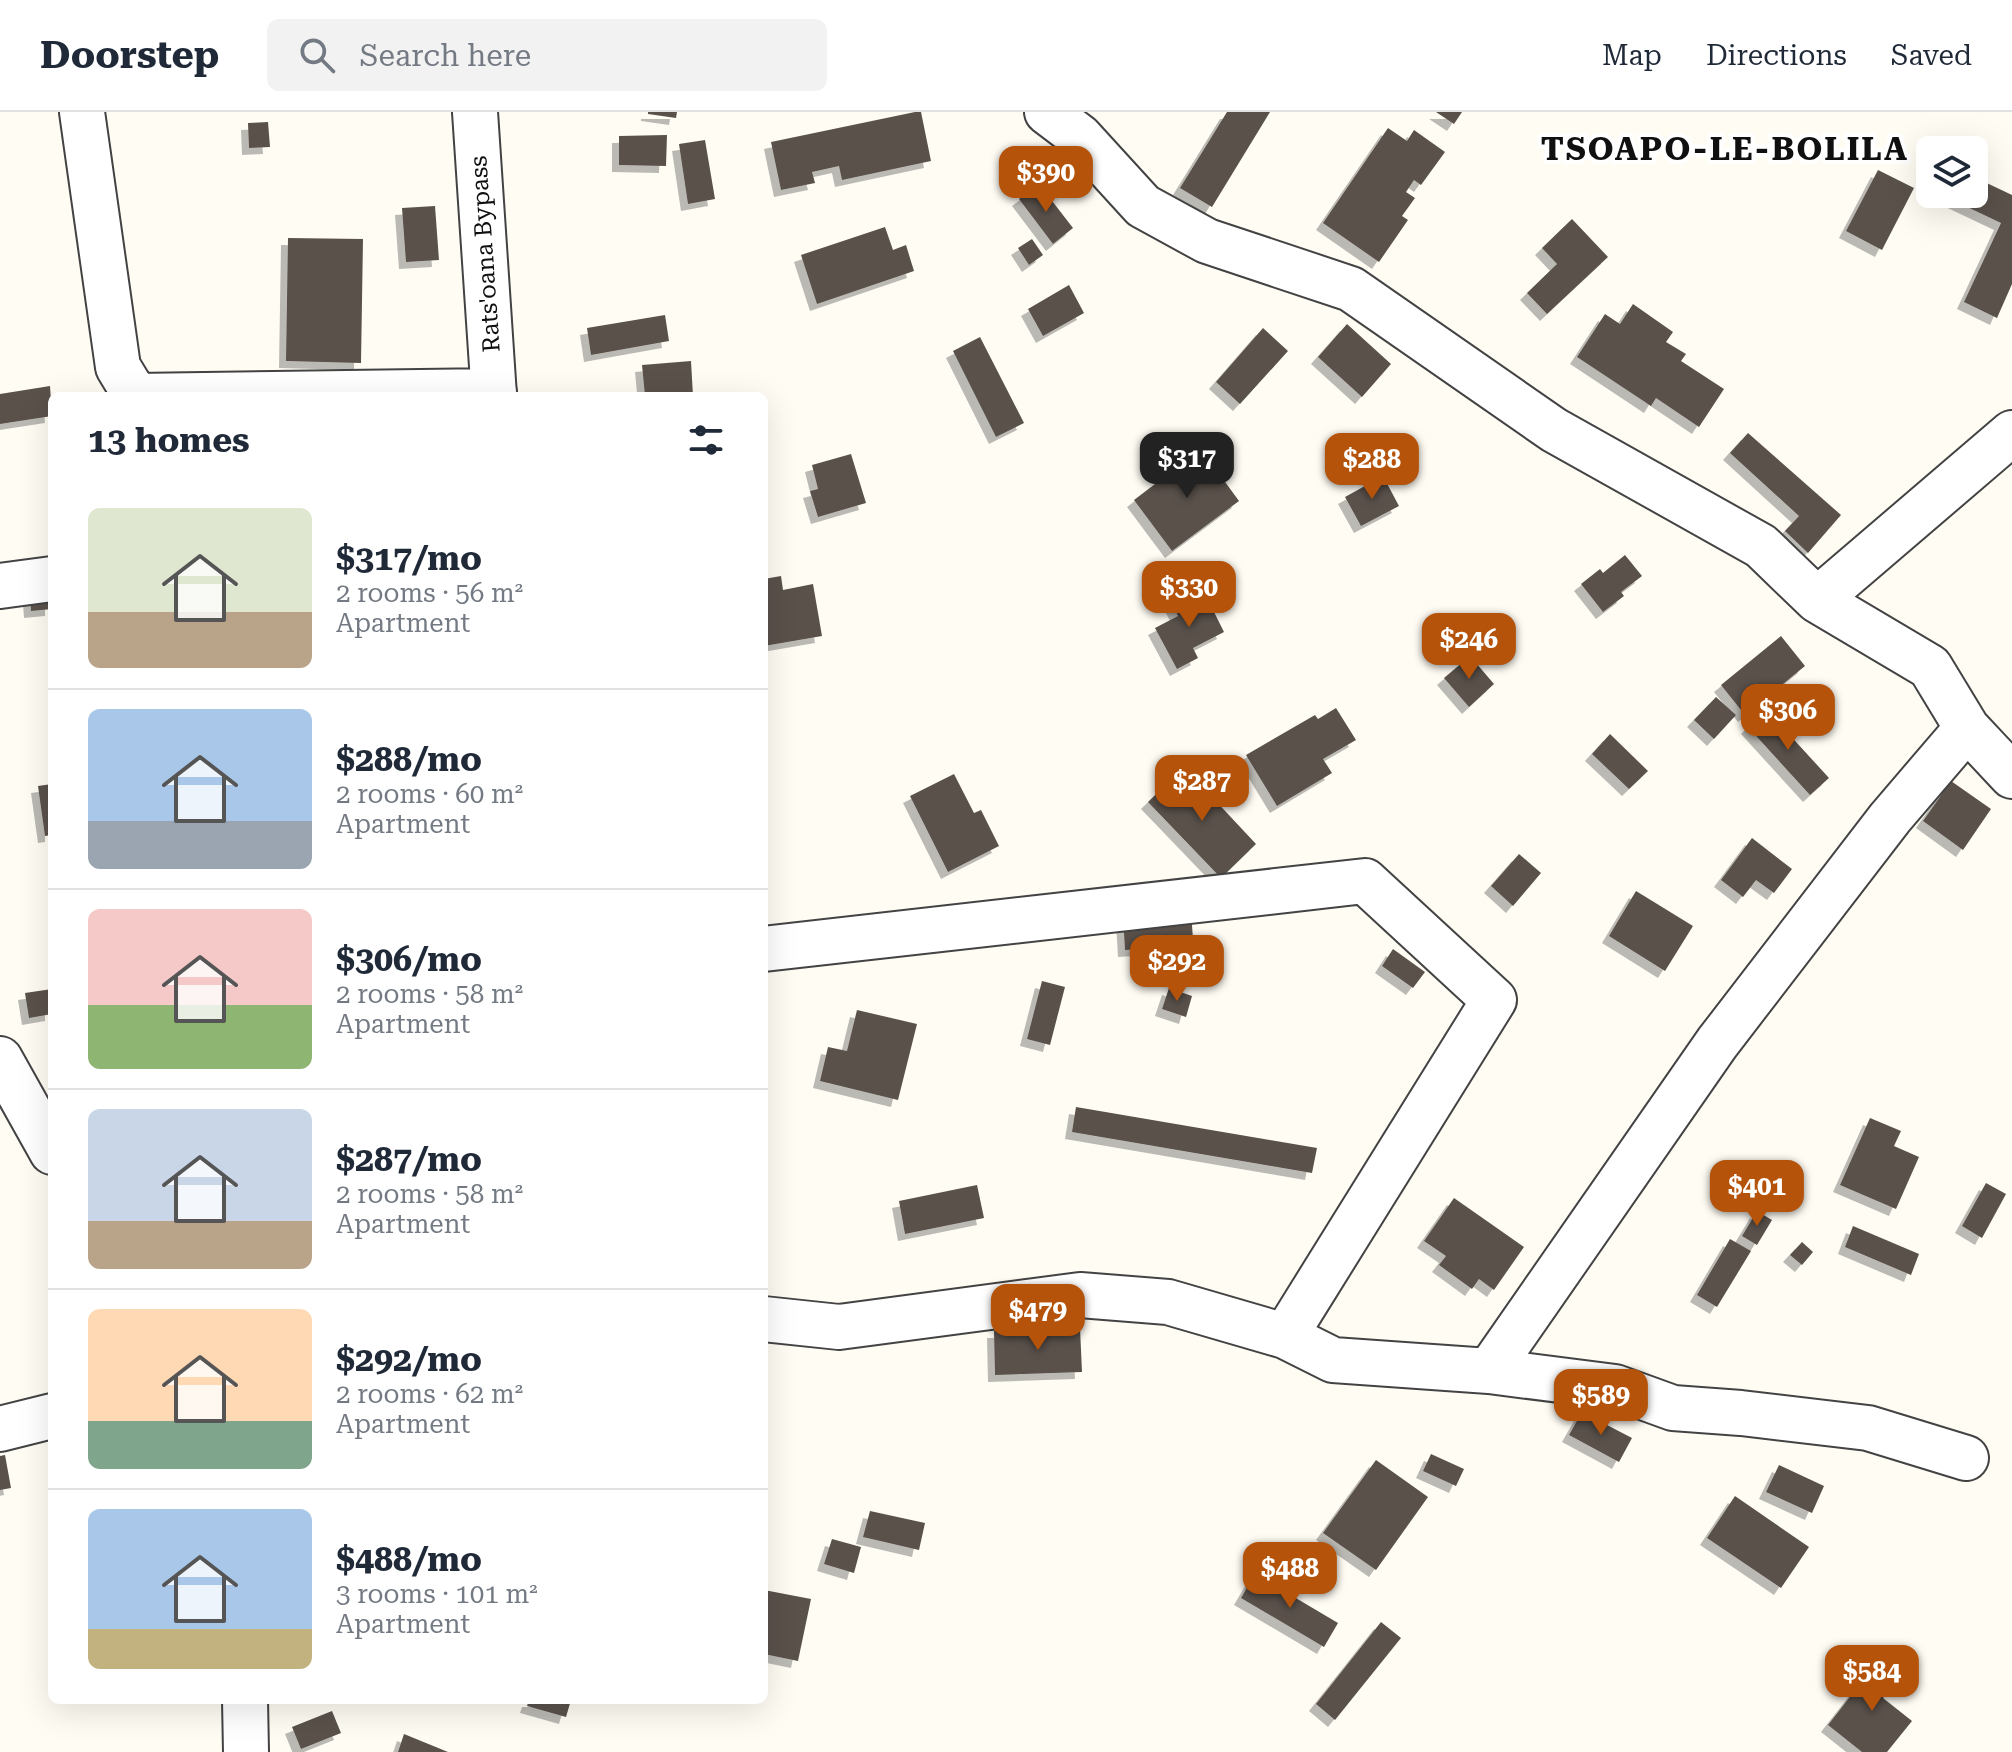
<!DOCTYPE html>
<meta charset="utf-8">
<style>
:root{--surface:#fff;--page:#f2f2f3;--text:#1f2937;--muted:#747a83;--line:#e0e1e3;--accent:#b45309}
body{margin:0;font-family:"Roboto Serif",serif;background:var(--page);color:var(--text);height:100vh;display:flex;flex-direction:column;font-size:30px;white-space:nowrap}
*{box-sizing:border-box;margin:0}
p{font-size:26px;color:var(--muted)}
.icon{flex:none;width:44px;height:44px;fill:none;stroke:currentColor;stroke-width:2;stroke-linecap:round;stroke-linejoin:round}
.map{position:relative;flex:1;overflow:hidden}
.drawer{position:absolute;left:48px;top:280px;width:720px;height:1312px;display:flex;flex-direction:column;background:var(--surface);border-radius:12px;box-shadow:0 8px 32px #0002}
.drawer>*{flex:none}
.buttons{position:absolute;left:1916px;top:24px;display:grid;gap:16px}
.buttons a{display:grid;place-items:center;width:72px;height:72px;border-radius:12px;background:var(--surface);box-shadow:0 8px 32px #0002;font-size:40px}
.price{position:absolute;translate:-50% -68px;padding:0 18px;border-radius:16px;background:var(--accent);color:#fff;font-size:26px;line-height:52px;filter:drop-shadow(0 2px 4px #0008)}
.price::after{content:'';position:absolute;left:50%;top:48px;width:24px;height:18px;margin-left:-12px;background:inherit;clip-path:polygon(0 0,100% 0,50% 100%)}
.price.selected{background:#222;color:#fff}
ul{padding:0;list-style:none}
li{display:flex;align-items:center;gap:24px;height:200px;padding:0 40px}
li+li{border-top:2px solid var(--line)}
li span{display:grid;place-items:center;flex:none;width:224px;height:160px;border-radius:12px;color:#555}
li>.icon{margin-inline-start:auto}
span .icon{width:96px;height:96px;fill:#fffc;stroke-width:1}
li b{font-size:34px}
h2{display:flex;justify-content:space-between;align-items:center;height:96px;padding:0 40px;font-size:34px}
header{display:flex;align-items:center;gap:48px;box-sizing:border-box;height:112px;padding:0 40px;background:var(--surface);border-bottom:2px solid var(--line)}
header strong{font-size:38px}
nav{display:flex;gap:44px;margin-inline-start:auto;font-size:28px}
.search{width:560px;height:72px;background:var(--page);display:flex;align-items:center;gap:20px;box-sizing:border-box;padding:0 28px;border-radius:12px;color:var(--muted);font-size:30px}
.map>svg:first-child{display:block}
.building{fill:#5a514c;filter:url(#shadow)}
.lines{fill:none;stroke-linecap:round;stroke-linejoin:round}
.minor-casing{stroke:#434343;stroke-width:48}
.minor{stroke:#fff;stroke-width:44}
.labels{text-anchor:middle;stroke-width:8;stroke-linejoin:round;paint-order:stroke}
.street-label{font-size:24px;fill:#101010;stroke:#fff}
.district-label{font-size:32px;font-weight:bold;letter-spacing:2px;fill:#101010;stroke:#fff}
</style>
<header>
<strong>Doorstep</strong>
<div class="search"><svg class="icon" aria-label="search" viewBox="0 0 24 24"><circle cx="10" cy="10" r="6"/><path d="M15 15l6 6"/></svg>Search here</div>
<nav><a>Map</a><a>Directions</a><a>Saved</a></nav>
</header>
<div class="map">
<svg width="2012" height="1640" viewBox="0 0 2012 1640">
<defs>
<filter id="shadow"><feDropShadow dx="-7" dy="7" stdDeviation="0" flood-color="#0004"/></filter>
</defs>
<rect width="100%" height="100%" fill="#fffcf4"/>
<!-- building -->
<path class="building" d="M 648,0 L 677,0 L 676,6 L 648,2 Z
M 915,0 L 921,0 L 931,49 L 842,68 L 839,54 L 812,60 L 815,71 L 781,78 L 771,30 Z
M 1227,0 L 1270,0 L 1212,95 L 1180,76 Z
M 1436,0 L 1462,0 L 1454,12 Z
M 268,10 L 270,35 L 249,36 L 248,11 Z
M 1388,16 L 1407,29 L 1414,18 L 1445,40 L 1421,73 L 1414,68 L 1406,80 L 1415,86 L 1402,104 L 1408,108 L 1379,150 L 1323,111 Z
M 667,23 L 666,54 L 619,53 L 619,24 Z
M 705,28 L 715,87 L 688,92 L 679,32 Z
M 1878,58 L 1914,76 L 1882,138 L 1846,119 Z
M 1974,65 L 2012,83 L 2012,172 L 1997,206 L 1964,190 L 2001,111 L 1940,82 L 1974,82 Z
M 1039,72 L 1073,116 L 1053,132 L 1019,87 Z
M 435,94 L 439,148 L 406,150 L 402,96 Z
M 1572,107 L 1608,145 L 1547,202 L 1527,181 L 1557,152 L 1542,136 Z
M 885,115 L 893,138 L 906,133 L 914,159 L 817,192 L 801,143 Z
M 288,126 L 363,127 L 361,251 L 286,249 Z
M 1032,127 L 1043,143 L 1029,153 L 1018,136 Z
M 1069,173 L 1084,201 L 1043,224 L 1028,197 Z
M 1633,192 L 1673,220 L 1666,230 L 1686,242 L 1681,249 L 1724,277 L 1699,315 L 1656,286 L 1651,294 L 1577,245 L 1605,202 L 1620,212 Z
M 665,203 L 669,229 L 591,243 L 587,216 Z
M 1347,212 L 1391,252 L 1362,285 L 1318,245 Z
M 1263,216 L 1288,239 L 1240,292 L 1216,270 Z
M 980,225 L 1024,311 L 996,325 L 953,239 Z
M 691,249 L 693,284 L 645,284 L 642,253 Z
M 50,274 L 52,304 L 0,312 L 0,282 Z
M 1748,321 L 1841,403 L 1808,441 L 1785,419 L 1799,404 L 1730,341 Z
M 1201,337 L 1239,389 L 1172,439 L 1134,388 Z
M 851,342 L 866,391 L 818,405 L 810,379 L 818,377 L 812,353 Z
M 1383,364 L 1399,394 L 1361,414 L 1345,385 Z
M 1625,443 L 1642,464 L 1621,480 L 1624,484 L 1603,500 L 1581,472 L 1600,457 L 1603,461 Z
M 781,464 L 783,478 L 813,472 L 822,524 L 764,534 L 764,467 Z
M 52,469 L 52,497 L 31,499 L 29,471 Z
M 1203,478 L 1224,520 L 1193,536 L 1198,546 L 1177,557 L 1155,516 L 1178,504 L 1173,494 Z
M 1781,524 L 1805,554 L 1745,603 L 1721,573 Z
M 1470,544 L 1494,572 L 1469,595 L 1444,566 Z
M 1716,585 L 1736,603 L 1714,627 L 1694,608 Z
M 1336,596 L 1356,628 L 1323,647 L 1332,661 L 1277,694 L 1246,643 L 1315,603 L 1318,607 Z
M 1766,597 L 1829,666 L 1810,683 L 1748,615 Z
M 1610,622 L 1648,659 L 1629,677 L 1592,642 Z
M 1184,655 L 1256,732 L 1221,766 L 1148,690 Z
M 954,662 L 974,701 L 981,698 L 999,734 L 948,760 L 910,684 Z
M 1951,669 L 1991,697 L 1963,738 L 1923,709 Z
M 52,672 L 52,723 L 45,724 L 38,674 Z
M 1752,726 L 1792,757 L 1774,781 L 1756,768 L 1743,785 L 1721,768 Z
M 1519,742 L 1541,761 L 1513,794 L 1491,774 Z
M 1636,779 L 1693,814 L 1665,859 L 1609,824 Z
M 1191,799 L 1195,856 L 1159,858 L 1158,836 L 1125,838 L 1123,804 Z
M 1393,837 L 1425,860 L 1413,876 L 1382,854 Z
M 1042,869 L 1065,875 L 1050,933 L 1027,927 Z
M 1169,876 L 1192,884 L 1186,905 L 1162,897 Z
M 52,877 L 52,902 L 29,906 L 25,881 Z
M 857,898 L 917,912 L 898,988 L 820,969 L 828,935 L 847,939 Z
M 1076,995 L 1317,1036 L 1312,1061 L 1072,1020 Z
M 1870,1006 L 1901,1019 L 1894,1034 L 1919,1045 L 1896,1097 L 1840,1073 Z
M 1986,1071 L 2006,1082 L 1982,1126 L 1962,1114 Z
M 977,1073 L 984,1106 L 905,1122 L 899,1089 Z
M 1454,1086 L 1524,1135 L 1494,1178 L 1479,1167 L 1472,1177 L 1439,1153 L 1446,1144 L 1424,1129 Z
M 1757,1099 L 1772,1108 L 1757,1133 L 1742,1124 Z
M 1853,1114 L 1919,1142 L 1911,1163 L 1845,1135 Z
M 1730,1127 L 1751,1139 L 1717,1195 L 1697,1183 Z
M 1802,1130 L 1813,1140 L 1802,1153 L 1790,1143 Z
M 1080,1216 L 1082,1260 L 995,1263 L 994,1219 Z
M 1582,1300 L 1632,1326 L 1619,1350 L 1569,1323 Z
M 1431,1342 L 1464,1357 L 1456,1374 L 1423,1359 Z
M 5,1343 L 11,1376 L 0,1378 L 0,1344 Z
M 1376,1348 L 1428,1385 L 1376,1458 L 1323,1421 Z
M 1779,1353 L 1824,1374 L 1812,1401 L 1766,1380 Z
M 1735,1384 L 1809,1435 L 1781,1476 L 1707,1426 Z
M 870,1399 L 925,1411 L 919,1438 L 863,1425 Z
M 832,1427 L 861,1435 L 854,1461 L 824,1452 Z
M 1255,1462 L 1338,1511 L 1324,1535 L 1241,1486 Z
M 764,1478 L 811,1487 L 798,1549 L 764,1542 Z
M 1381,1510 L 1401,1526 L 1335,1608 L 1316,1592 Z
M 1881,1545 L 1902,1562 L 1883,1586 L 1912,1609 L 1887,1640 L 1862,1640 L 1828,1613 Z
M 529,1588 L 571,1588 L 566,1605 L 527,1594 Z
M 332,1599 L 341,1621 L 301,1637 L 292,1615 Z
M 404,1622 L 448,1640 L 398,1640 Z"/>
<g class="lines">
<defs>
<path id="minor" d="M 82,0 L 118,255 L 135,283
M 475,0 L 494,284
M 1047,0 L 1080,25 L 1143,94 L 1207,129 L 1351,177 L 1554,318 L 1761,434 L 1817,488 L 1930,555 L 1967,616 L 2012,664
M 135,284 L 494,279
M 0,474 L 52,467
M 1817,488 L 2012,321
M 764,837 L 1365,769 L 1494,888 L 1285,1224
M 0,947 L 52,1040
M 764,1207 L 839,1215 L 1080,1183 L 1168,1190 L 1285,1224 L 1333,1248 L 1489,1259 L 1615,1275 L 1673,1296 L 1741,1301 L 1868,1316 L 1966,1346
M 1489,1259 L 1717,931 L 1890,706 L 1967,616
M 0,1317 L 52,1304
M 245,1588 L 246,1640"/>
</defs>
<!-- minor casing -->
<use href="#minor" class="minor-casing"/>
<!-- minor -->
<use href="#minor" class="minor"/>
</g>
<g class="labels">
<!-- street labels -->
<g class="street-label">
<text transform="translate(485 142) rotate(-94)" y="8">Rats'oana Bypass</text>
</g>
<!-- district labels -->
<g class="district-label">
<text x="1725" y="48">TSOAPO-LE-BOLILA</text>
</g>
</g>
</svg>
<div class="buttons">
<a><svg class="icon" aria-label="layers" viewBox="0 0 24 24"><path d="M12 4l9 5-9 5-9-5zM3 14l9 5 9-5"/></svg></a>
</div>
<b class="price" style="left:1046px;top:102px">$390</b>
<b class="price selected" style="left:1187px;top:388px">$317</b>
<b class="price" style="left:1372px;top:389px">$288</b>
<b class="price" style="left:1189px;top:517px">$330</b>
<b class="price" style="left:1469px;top:569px">$246</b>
<b class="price" style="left:1788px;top:640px">$306</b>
<b class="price" style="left:1202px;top:711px">$287</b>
<b class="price" style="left:1177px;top:891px">$292</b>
<b class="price" style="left:1757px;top:1116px">$401</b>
<b class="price" style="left:1038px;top:1240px">$479</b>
<b class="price" style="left:1601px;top:1325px">$589</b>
<b class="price" style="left:1290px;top:1498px">$488</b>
<b class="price" style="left:1872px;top:1601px">$584</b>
<section class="drawer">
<h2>13 homes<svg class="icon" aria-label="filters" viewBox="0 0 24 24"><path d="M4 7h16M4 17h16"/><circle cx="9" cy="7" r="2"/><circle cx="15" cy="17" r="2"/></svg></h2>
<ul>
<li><span style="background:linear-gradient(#dfe7d0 65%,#b9a48a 0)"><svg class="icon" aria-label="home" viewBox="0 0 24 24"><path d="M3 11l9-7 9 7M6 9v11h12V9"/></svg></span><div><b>$317/mo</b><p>2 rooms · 56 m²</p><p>Apartment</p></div></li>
<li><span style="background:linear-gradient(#a9c7e8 70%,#9aa5b1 0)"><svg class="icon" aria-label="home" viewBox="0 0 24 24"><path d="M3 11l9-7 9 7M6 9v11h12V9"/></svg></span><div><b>$288/mo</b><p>2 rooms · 60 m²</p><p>Apartment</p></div></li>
<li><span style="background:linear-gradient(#f6c9c9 60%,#8fb573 0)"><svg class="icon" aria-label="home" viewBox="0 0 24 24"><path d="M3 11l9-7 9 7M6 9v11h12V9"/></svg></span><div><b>$306/mo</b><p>2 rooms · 58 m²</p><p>Apartment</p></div></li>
<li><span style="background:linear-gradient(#c9d6e8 70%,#b9a48a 0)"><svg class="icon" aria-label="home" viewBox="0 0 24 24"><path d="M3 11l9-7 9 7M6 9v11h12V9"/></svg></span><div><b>$287/mo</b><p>2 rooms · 58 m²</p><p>Apartment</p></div></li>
<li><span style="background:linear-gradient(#ffd9b3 70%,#7fa58c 0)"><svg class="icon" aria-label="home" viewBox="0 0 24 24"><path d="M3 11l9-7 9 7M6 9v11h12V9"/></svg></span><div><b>$292/mo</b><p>2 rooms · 62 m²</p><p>Apartment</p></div></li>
<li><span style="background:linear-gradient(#a9c7e8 75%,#c2b280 0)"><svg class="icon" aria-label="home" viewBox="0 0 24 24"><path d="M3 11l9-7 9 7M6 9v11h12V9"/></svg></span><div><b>$488/mo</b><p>3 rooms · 101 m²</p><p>Apartment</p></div></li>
</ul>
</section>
</div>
